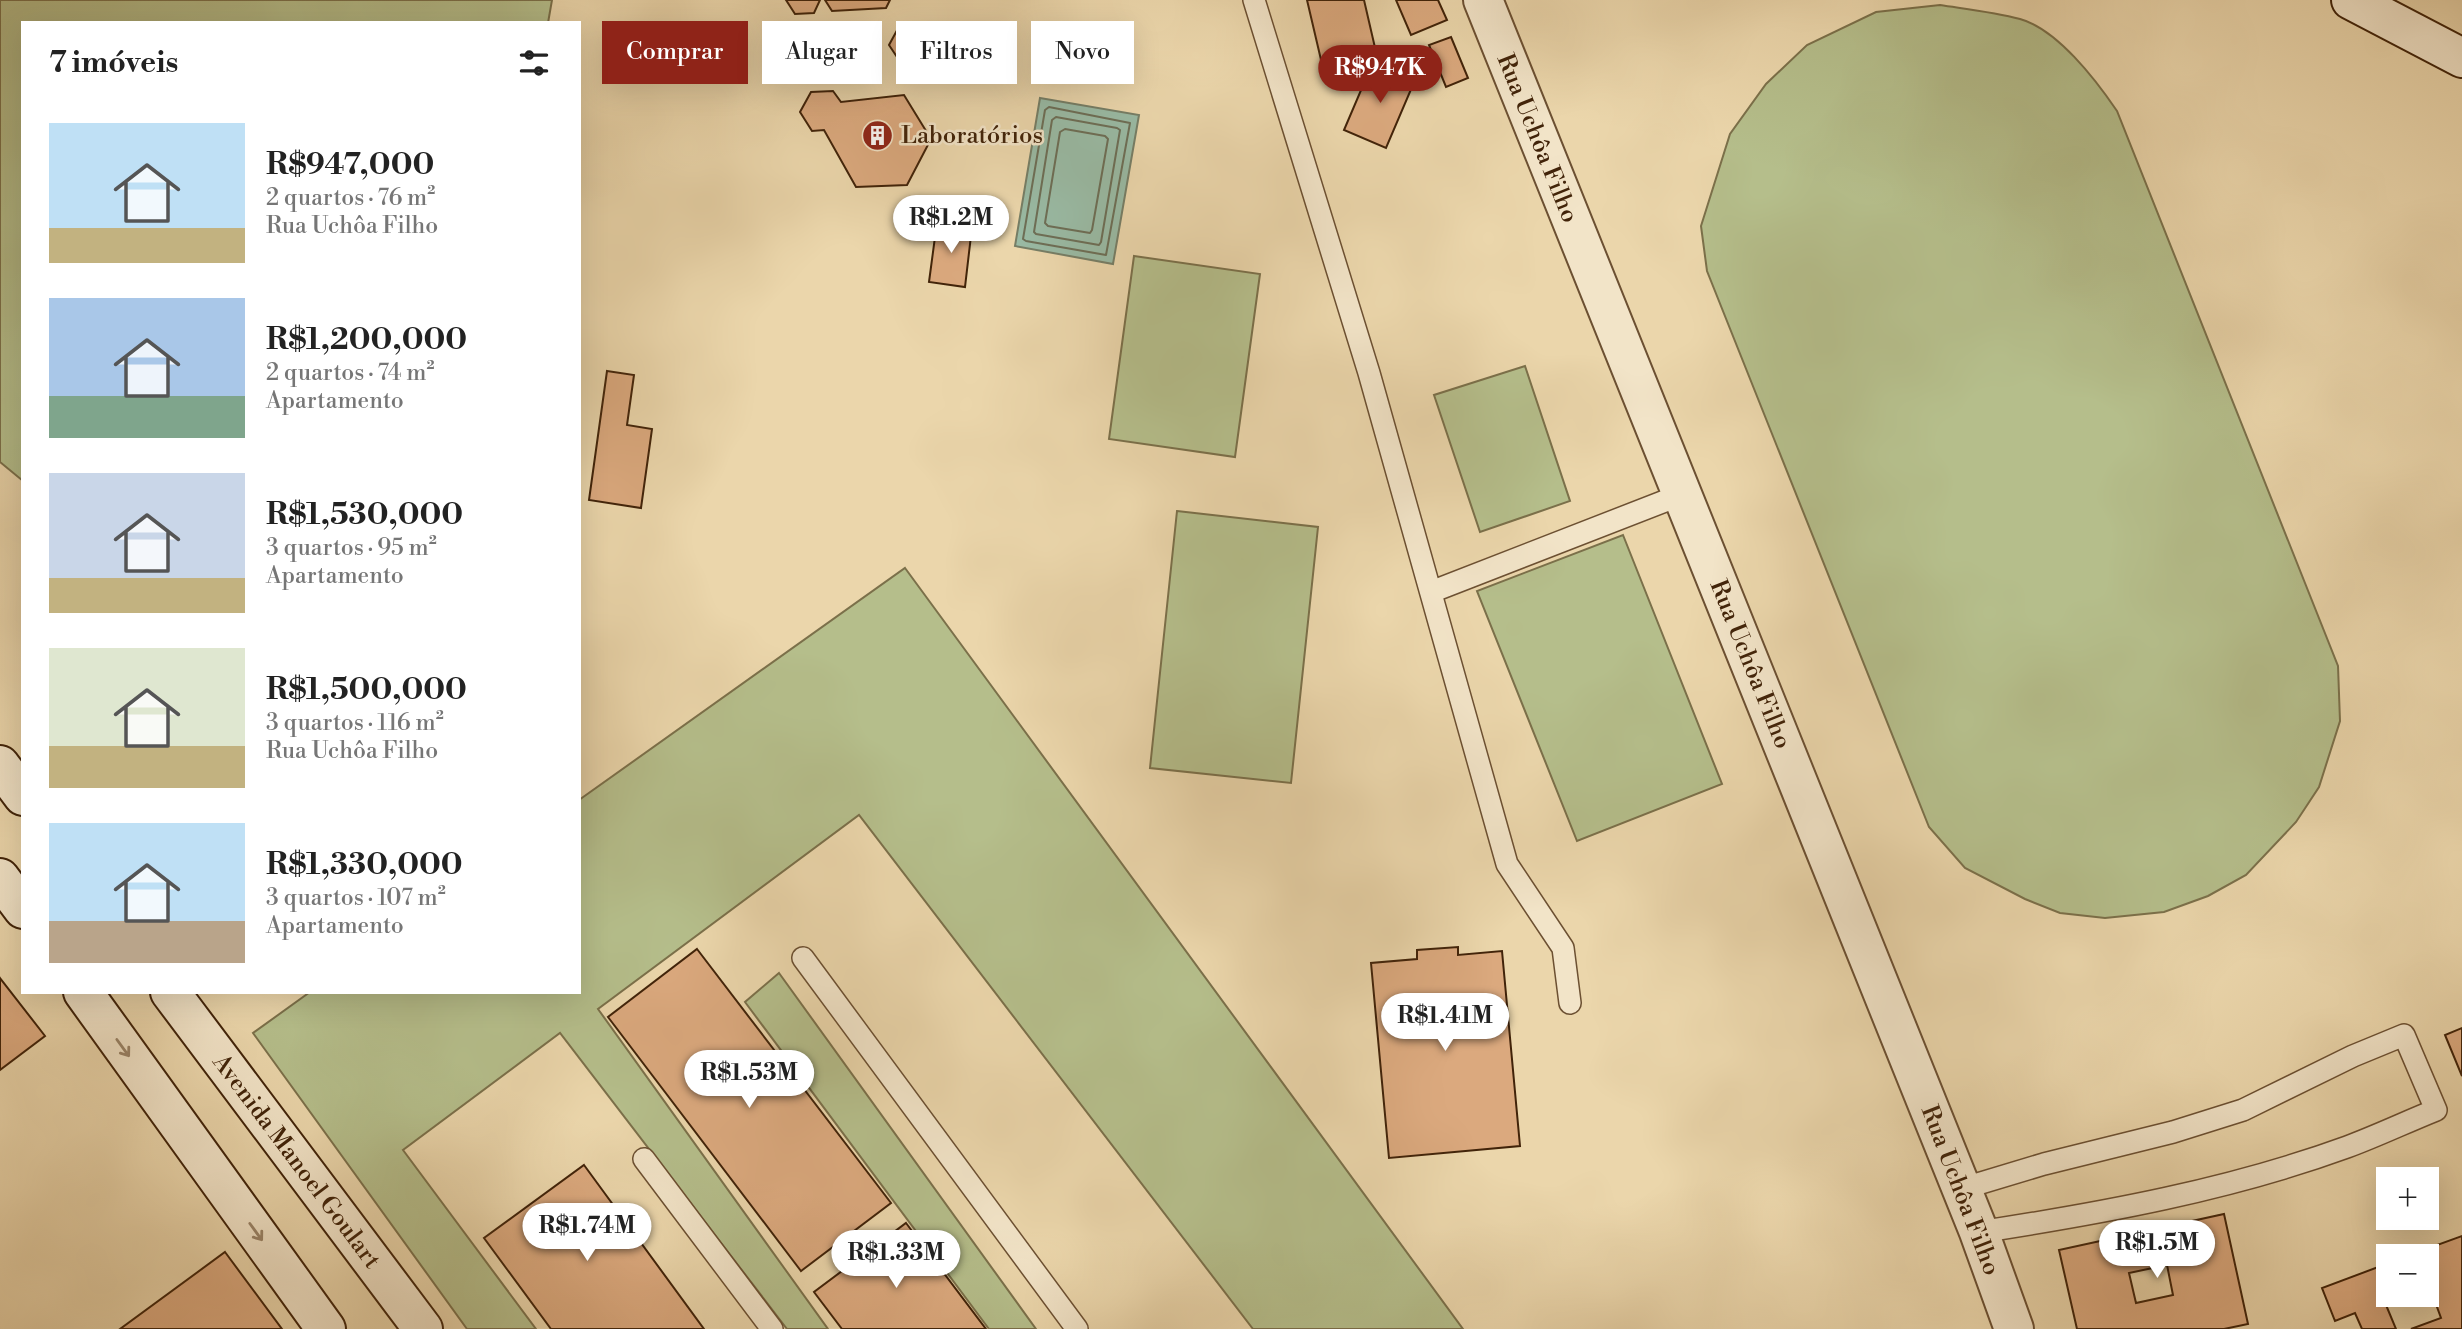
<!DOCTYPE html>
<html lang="pt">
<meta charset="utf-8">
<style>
:root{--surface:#fff;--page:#f6f6f6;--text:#222;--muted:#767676;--accent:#8f2418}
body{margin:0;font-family:"Libre Bodoni",serif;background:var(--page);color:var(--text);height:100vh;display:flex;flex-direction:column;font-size:26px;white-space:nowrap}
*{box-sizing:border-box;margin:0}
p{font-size:23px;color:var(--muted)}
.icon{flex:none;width:38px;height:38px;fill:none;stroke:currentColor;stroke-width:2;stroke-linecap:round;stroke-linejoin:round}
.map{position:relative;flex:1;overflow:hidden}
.panel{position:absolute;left:21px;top:21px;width:560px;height:973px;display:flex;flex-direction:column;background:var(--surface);border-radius:0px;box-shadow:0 7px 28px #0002}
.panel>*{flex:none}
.banner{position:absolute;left:602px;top:21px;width:665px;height:63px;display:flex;gap:14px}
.controls{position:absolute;left:2376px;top:1167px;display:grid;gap:14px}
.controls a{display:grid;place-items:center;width:63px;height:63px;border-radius:0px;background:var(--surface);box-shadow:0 7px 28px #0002;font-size:35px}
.price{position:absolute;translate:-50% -60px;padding:0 16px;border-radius:24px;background:#fff;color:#222;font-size:23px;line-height:46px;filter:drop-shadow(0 2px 4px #0008)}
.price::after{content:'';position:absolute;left:50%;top:42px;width:21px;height:16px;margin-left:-10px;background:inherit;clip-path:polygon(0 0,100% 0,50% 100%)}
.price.on{background:var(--accent);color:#fff}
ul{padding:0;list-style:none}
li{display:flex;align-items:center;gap:21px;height:175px;padding:0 28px}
li span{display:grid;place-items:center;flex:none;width:196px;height:140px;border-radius:0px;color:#555}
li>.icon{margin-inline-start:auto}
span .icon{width:84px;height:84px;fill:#fffc;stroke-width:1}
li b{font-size:30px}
h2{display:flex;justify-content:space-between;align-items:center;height:84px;padding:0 28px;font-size:30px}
.tag{padding:0 24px;border-radius:0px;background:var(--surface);box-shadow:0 7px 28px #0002;font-size:24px;line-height:63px}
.tag.on{background:var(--accent);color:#fff}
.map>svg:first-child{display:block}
.green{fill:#b5be8b;stroke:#7b704a;stroke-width:2}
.water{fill:#99baa4;stroke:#767e66;stroke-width:2}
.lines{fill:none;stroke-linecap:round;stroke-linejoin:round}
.shore{stroke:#6d6e56;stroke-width:2}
.building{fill:#dba97e;stroke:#412309;stroke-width:2;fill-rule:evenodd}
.lane-casing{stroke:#6c5032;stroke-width:24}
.street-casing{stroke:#6c5032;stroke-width:42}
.secondary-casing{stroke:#412309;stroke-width:42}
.lane{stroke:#f2e4c8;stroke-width:21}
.street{stroke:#f2e4c8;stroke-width:38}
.secondary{stroke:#f2e4c8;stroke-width:38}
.oneway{stroke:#9a8468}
.labels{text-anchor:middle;stroke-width:5;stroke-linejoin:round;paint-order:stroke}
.poi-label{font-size:24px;fill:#412309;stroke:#f2e4c8;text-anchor:start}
.street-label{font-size:24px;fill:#412309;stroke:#f2e4c8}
</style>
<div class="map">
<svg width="2462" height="1329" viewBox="0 0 2462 1329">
<rect width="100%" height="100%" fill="#ebd6ab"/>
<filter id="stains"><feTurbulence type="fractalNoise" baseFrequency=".00286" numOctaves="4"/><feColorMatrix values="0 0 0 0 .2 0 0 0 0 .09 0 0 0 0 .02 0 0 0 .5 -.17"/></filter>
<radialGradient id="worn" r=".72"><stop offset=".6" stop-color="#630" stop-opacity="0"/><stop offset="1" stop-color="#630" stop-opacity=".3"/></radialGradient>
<!-- green -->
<path class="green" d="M 0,0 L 552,0 L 548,23 L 23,23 L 23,481 L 0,462 Z
M 1940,5 C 1966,9 1994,12 2020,19 C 2057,29 2096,80 2117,111 L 2338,666 L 2340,721 L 2319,787 L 2296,822 L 2246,875 L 2208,896 L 2164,912 L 2105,918 L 2060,913 L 2025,899 L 1965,868 L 1929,827 L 1707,271 L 1701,226 L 1730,134 L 1766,84 L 1807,45 L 1876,12 Z
M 1134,256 L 1260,274 L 1235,457 L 1109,439 Z
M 1525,366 L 1570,501 L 1480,532 L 1434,395 Z
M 1177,511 L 1318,527 L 1291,783 L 1150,768 Z
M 1623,535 L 1722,784 L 1577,841 L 1477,591 Z
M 905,568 L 1463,1329 L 1253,1329 L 859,815 L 598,1009 L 828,1329 L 787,1329 L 560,1033 L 403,1150 L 536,1329 L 467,1329 L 253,1033 L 310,992 L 579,992 L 579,800 Z
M 779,973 L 1036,1329 L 989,1329 L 745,1002 Z"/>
<!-- water -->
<path class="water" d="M 1040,98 L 1139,115 L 1113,264 L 1015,246 Z"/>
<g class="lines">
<!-- shore -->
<path class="shore" d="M 1049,107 L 1130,123 L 1106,255 L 1026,241 L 1023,239 L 1045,110 Z
M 1056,117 L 1117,128 L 1120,130 L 1101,242 L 1099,245 L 1036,234 L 1034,232 L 1052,120 Z
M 1065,129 L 1105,136 L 1108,139 L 1092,230 L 1090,233 L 1048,226 L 1045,223 L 1060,132 Z"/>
</g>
<!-- building -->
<path class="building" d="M 786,0 L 820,0 L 814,13 L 795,14 Z
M 825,0 L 890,0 L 886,8 L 832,11 Z
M 1307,0 L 1364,0 L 1376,52 L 1322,64 Z
M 1396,0 L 1438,0 L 1447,20 L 1411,35 Z
M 901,23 L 925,23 L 940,41 L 927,65 L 903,66 L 889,45 Z
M 1451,37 L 1468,78 L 1446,87 L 1429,45 Z
M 1373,62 L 1415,80 L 1386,148 L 1344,130 Z
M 833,91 L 841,102 L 904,95 L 931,139 L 907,185 L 856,187 L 824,130 L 812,131 L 800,112 L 811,92 Z
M 937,222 L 972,227 L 965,287 L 929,282 Z
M 607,371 L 634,375 L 627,425 L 652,429 L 641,508 L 589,500 Z
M 1458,947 L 1458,955 L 1502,951 L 1520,1146 L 1389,1158 L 1371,963 L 1417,959 L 1417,950 Z
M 697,949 L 891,1203 L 801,1271 L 608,1017 Z
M 0,978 L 45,1036 L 0,1070 Z
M 2462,1028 L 2462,1076 L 2445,1035 Z
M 584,1165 L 704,1329 L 551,1329 L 484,1238 Z
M 2224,1214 L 2248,1324 L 2224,1329 L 2077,1329 L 2059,1250 ZM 2167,1265 L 2173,1295 L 2136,1303 L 2129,1273 Z
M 906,1223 L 986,1329 L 842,1329 L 814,1292 Z
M 2462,1236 L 2462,1329 L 2411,1329 L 2441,1318 L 2430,1288 L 2427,1289 L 2427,1256 L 2407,1256 Z
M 225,1252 L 282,1329 L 120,1329 Z
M 2389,1263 L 2389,1295 L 2412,1295 L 2386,1305 L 2396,1329 L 2362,1329 L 2355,1313 L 2335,1321 L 2322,1288 Z"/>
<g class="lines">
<defs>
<path id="lane" d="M 1254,0 L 1369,373 L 1507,864 L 1563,948 L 1570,1003
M 1431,592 L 1683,494
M 803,958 L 1077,1329
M 644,1159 L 772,1329
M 1961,1189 L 2044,1164 L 2173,1132 L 2243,1110 L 2353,1056 L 2404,1035 L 2436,1110 C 2406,1122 2377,1136 2347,1147 C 2229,1190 2103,1213 1979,1232"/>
<path id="street" d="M 1483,0 L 1979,1232 L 2014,1329"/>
<path id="secondary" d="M 2351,0 L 2462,58
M 0,765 L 23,796
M 0,878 L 23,909
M 83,992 L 326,1329
M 170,992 L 423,1329"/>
</defs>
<!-- lane casing -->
<use href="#lane" class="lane-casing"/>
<!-- street casing -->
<use href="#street" class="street-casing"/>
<!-- secondary casing -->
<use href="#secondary" class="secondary-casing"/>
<!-- lane -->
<use href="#lane" class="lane"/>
<!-- street -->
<use href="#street" class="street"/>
<!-- secondary -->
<use href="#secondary" class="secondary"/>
</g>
<!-- one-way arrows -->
<defs><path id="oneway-shaft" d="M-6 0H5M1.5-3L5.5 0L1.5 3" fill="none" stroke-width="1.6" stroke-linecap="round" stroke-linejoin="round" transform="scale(1.75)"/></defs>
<g class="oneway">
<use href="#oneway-shaft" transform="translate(123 1048) rotate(54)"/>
<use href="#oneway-shaft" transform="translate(256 1232) rotate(54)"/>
</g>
<!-- icons -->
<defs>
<symbol id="building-disc" viewBox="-11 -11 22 22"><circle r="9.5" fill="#8f2418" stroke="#f2e4c8"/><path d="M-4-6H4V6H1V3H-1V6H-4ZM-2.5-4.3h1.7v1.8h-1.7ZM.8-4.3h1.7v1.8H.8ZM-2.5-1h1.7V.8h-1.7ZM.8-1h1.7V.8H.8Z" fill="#fff"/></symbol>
</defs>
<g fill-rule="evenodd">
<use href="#building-disc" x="860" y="118" width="35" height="35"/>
</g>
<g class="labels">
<!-- poi labels -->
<g class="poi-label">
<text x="901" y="143">Laboratórios</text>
</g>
<!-- street labels -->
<g class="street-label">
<text transform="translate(1538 138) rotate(68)" y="8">Rua Uchôa Filho</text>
<text transform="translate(1751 664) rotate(68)" y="8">Rua Uchôa Filho</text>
<text transform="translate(297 1161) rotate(53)" y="8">Avenida Manoel Goulart</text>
<text transform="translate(1961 1190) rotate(69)" y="8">Rua Uchôa Filho</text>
</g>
</g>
<rect width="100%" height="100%" filter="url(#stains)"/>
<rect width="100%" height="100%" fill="url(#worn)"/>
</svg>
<div class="controls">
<a>+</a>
<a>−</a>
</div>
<b class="price on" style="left:1380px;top:105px">R$947K</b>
<b class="price" style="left:951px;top:255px">R$1.2M</b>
<b class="price" style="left:1445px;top:1053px">R$1.41M</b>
<b class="price" style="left:749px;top:1110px">R$1.53M</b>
<b class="price" style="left:587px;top:1263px">R$1.74M</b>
<b class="price" style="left:2157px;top:1280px">R$1.5M</b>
<b class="price" style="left:896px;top:1290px">R$1.33M</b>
<div class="banner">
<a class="tag on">Comprar</a>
<a class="tag">Alugar</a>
<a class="tag">Filtros</a>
<a class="tag">Novo</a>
</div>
<section class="panel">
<h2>7 imóveis<svg class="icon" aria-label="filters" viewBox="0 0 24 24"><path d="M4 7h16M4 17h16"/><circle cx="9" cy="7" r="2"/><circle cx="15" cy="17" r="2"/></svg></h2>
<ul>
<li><span style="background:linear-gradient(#bfe0f5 75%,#c2b280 0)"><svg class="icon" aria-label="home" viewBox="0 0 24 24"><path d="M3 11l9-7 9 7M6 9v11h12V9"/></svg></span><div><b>R$947,000</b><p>2 quartos · 76 m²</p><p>Rua Uchôa Filho</p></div></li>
<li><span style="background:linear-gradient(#a9c7e8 70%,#7fa58c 0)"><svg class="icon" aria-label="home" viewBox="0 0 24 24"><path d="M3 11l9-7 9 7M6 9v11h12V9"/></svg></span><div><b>R$1,200,000</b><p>2 quartos · 74 m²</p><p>Apartamento</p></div></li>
<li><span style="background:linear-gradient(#c9d6e8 75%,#c2b280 0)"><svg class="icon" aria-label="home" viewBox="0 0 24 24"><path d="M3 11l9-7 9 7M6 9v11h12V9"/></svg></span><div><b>R$1,530,000</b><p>3 quartos · 95 m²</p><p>Apartamento</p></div></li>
<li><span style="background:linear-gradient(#dfe7d0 70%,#c2b280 0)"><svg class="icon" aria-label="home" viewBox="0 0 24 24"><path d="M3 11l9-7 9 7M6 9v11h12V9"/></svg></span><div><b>R$1,500,000</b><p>3 quartos · 116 m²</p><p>Rua Uchôa Filho</p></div></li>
<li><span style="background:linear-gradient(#bfe0f5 70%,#b9a48a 0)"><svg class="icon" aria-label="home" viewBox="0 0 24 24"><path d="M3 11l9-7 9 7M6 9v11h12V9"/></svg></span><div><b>R$1,330,000</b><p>3 quartos · 107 m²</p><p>Apartamento</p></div></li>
</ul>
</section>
</div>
